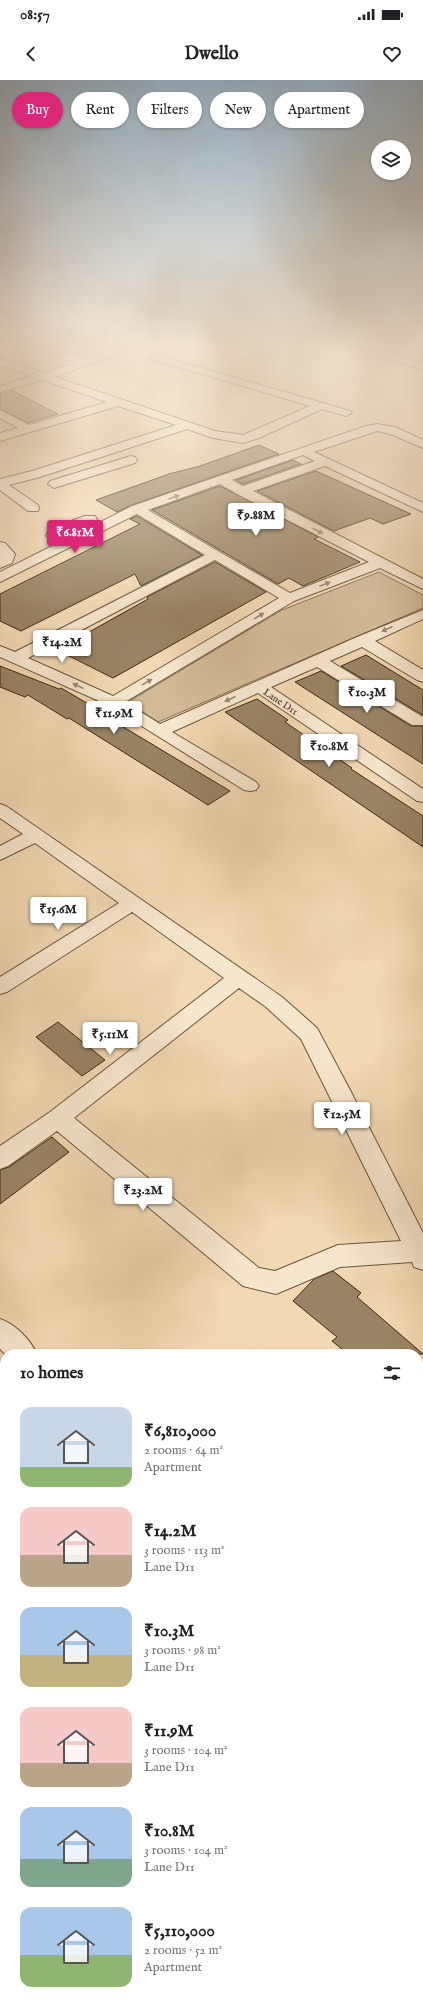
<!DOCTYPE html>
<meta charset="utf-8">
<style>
:root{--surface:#fff;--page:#f2f2f2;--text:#202124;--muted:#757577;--accent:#db2777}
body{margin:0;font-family:"IM FELL English",serif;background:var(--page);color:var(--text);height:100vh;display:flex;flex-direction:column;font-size:15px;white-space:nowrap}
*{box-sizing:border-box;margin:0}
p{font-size:13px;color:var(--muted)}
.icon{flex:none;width:22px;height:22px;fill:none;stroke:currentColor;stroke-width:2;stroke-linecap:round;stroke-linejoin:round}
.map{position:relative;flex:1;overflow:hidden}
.panel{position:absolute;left:0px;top:1269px;width:423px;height:656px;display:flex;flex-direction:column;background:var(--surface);border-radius:16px 16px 0 0;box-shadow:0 1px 3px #0004}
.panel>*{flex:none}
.banner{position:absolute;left:12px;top:12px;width:399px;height:36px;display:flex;gap:8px}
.buttons{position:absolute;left:371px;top:60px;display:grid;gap:8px}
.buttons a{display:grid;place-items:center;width:40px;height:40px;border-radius:50%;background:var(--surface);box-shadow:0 1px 3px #0004;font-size:20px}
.price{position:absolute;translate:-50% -34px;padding:0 9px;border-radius:4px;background:#fff;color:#222;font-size:13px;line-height:26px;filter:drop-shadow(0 1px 2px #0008)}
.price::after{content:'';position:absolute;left:50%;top:24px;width:12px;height:9px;margin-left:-6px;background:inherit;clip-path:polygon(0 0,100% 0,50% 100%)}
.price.current{background:var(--accent);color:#fff}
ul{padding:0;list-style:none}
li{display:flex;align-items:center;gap:12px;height:100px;padding:0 20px}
li span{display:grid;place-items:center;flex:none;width:112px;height:80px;border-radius:12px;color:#555}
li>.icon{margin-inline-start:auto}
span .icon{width:48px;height:48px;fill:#fffc;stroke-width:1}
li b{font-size:17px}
h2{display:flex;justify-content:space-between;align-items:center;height:48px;padding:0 20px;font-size:17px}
.tag{padding:0 14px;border-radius:18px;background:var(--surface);box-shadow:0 1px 3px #0004;font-size:14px;line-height:36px}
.tag.current{background:var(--accent);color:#fff}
.status{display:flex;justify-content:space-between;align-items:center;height:28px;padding:0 20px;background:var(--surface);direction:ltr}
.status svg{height:11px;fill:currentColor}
header{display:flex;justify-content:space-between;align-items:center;height:52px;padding:0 20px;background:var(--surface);font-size:18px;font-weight:700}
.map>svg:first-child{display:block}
.green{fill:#d3ba97;stroke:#877254}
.building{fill:#9a8465;stroke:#3b2a11}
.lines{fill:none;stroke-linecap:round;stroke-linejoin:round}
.minor-casing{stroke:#69563a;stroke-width:2}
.minor{fill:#f7e6ce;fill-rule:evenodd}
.oneway{fill:#998870}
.labels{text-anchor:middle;stroke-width:3.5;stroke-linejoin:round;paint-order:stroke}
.far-street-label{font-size:10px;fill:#3b2a11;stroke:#f7e6ce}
</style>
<div class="status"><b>08:57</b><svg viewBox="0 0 49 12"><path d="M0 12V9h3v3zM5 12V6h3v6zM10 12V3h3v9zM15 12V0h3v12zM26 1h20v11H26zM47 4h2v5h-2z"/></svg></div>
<header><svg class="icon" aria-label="back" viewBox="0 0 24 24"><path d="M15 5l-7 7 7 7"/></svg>Dwello<svg class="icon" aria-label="heart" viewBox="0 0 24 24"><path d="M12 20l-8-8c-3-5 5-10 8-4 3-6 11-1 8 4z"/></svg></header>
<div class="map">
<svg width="423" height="1925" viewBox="0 0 423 1925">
<rect width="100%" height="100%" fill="#f2d8b3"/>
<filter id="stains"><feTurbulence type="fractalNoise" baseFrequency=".005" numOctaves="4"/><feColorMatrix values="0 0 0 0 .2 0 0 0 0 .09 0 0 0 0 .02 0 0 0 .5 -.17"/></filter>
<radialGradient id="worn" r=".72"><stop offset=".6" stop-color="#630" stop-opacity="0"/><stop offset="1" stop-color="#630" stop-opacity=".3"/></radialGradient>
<!-- green -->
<path class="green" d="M 379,492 L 423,515 L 423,528 L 158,642 L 128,622 L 282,530 Z"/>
<!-- building -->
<path class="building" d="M 13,311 L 58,334 L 28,343 L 0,329 L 0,314 Z
M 259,365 L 279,374 L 132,425 L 117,432 L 96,420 L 169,394 L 200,386 Z
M 293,380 L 301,384 L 243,404 L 236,400 Z
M 316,391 L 411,434 L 383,444 L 370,438 L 334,451 L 257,411 Z
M 220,406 L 318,457 L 314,459 L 360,482 L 303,506 L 289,498 L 278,504 L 152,430 Z
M 137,436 L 202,475 L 141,506 L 135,494 L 21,551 L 0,541 L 0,514 L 140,444 L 130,439 Z
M 215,482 L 266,512 L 113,598 L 57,570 L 148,519 L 147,517 Z
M 366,575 L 423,610 L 423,635 L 341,586 Z
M 0,586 L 59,609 L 61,608 L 92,626 L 90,627 L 230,711 L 208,725 L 69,638 L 67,639 L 28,615 L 25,617 L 0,607 Z
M 321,591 L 411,646 L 423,646 L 423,684 L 295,602 Z
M 257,619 L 288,640 L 285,642 L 352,688 L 351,689 L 423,736 L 423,767 L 225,632 Z
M 58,942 L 105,980 L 82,996 L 36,957 Z
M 52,1057 L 69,1072 L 0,1124 L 0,1090 L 9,1087 Z
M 333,1191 L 361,1213 L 357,1217 L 423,1274 L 348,1274 L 332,1261 L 337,1257 L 293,1221 L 314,1199 Z"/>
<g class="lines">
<defs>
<path id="minor" d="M 23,264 L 38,264 L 86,279 L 123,265 L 350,331 L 352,333 L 346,336 L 322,329 L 259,358 L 243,363 L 213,358 L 187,349 L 40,397 L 9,405 L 38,425 L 39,428 L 38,431 L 28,431 L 0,410 L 0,399 L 32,391 L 176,345 L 118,326 L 0,361 L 0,353 L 18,348 L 0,338 L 0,330 L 29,345 L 107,322 L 43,300 L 0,312 L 0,306 L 32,296 L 0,285 L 0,279 L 44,293 L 76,283 L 24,266 ZM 124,271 L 310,326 L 243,355 L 215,351 L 55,297 Z
M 378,269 L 423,284 L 423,290 L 374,274 L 373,272 L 374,270 Z
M 377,344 L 395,347 L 423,360 L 423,368 L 393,355 L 377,351 L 314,372 L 423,423 L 423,432 L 325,386 L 253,411 L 423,499 L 423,509 L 380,488 L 294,521 L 125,622 L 160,644 L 357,557 L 423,530 L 423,539 L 375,561 L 423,590 L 423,602 L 417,600 L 362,567 L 330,581 L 423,637 L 423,645 L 412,645 L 317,587 L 271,607 L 423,709 L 423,722 L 417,721 L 258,613 L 172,652 L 256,702 L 259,706 L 256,710 L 250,711 L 244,710 L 108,625 L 0,577 L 0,566 L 15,572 L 205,475 L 137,434 L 0,502 L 0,492 L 58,463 L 46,456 L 49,449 L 85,436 L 95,436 L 97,439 L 95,442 L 60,454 L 69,458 L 132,426 L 366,346 ZM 303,375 L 315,381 L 243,406 L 232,400 ZM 220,404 L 237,414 L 369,482 L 290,513 L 148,430 ZM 215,480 L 279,518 L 113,616 L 28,578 Z
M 131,376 L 135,377 L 137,380 L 135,383 L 54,408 L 48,404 L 50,401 Z
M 0,462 L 5,463 L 15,474 L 12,483 L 0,488 Z
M 0,724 L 6,726 L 282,917 L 317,948 L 350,1010 L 423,1153 L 423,1190 L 414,1187 L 412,1182 L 340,1187 L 276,1214 L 243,1206 L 57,1051 L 8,1086 L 0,1089 L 0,1066 L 50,1032 L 224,898 L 132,832 L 7,912 L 0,914 L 0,897 L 119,823 L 35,763 L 0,780 L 0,766 L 23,754 L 0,738 ZM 239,908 L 266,927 L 301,959 L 401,1161 L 338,1165 L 275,1191 L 259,1188 L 74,1038 Z
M 0,1239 C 15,1244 30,1259 37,1274 L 5,1274 L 0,1269 Z
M 5,1291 L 5,1319 L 0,1321 L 0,1293 Z
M 423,1379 L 423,1408 L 418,1411 L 418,1381 Z
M 423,1409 L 423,1440 L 418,1442 L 418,1411 Z
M 5,1630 L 5,1697 L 0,1699 L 0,1632 Z"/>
</defs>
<!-- minor casing -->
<use href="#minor" class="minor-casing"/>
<!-- minor -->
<use href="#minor" class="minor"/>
</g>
<!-- one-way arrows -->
<defs><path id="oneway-solid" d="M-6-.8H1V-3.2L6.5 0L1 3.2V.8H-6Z"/></defs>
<g class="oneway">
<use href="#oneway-solid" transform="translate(174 417) rotate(-19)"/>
<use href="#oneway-solid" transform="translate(318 451) rotate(28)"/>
<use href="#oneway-solid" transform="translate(325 504) rotate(-21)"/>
<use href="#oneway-solid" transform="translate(259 536) rotate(-31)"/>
<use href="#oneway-solid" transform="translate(387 549) rotate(156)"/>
<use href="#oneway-solid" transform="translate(147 602) rotate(-31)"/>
<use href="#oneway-solid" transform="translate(78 606) rotate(-156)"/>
<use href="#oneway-solid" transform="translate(230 619) rotate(155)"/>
</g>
<!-- sky -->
<linearGradient id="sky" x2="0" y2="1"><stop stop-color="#93abbd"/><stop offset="0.5" stop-color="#f9eddd"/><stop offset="1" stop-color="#f9eddd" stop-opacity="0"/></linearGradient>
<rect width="423" height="533" fill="url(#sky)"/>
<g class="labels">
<!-- far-street labels -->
<g class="far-street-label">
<text transform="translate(281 621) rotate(34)" y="4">Lane D11</text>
</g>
</g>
<rect width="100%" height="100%" filter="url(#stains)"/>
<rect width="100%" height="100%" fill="url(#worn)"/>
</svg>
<div class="buttons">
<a><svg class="icon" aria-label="layers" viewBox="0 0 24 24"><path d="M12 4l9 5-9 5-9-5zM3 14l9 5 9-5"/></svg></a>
</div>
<b class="price" style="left:256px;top:457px">₹9.88M</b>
<b class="price current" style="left:75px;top:474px">₹6.81M</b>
<b class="price" style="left:62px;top:584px">₹14.2M</b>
<b class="price" style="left:367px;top:634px">₹10.3M</b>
<b class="price" style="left:114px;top:655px">₹11.9M</b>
<b class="price" style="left:329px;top:688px">₹10.8M</b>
<b class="price" style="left:58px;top:851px">₹15.6M</b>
<b class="price" style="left:110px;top:976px">₹5.11M</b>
<b class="price" style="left:342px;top:1056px">₹12.5M</b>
<b class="price" style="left:143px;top:1132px">₹23.2M</b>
<div class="banner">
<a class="tag current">Buy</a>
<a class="tag">Rent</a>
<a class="tag">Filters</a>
<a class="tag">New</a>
<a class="tag">Apartment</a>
</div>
<section class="panel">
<h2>10 homes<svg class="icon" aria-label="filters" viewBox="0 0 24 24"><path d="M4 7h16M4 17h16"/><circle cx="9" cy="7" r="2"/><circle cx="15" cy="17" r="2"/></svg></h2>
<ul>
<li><span style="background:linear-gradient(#c9d6e8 75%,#8fb573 0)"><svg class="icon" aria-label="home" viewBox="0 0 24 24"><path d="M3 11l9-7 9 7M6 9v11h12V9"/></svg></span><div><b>₹6,810,000</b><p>2 rooms · 64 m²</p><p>Apartment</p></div></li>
<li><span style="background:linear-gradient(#f6c9c9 60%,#b9a48a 0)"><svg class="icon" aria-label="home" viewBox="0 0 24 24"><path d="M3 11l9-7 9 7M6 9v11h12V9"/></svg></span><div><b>₹14.2M</b><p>3 rooms · 113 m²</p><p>Lane D11</p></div></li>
<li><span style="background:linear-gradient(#a9c7e8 60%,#c2b280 0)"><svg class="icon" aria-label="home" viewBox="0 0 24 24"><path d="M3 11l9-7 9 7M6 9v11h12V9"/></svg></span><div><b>₹10.3M</b><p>3 rooms · 98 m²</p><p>Lane D11</p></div></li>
<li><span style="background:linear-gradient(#f6c9c9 70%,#b9a48a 0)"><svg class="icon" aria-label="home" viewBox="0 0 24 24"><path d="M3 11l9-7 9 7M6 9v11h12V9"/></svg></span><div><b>₹11.9M</b><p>3 rooms · 104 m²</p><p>Lane D11</p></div></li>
<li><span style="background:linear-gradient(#a9c7e8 65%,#7fa58c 0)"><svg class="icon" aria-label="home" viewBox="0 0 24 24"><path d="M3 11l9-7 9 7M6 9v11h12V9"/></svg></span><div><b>₹10.8M</b><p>3 rooms · 104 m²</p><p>Lane D11</p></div></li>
<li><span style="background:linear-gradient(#a9c7e8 60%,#8fb573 0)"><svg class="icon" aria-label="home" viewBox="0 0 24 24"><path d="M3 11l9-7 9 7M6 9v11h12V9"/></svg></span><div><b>₹5,110,000</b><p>2 rooms · 52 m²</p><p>Apartment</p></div></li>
</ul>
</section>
</div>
